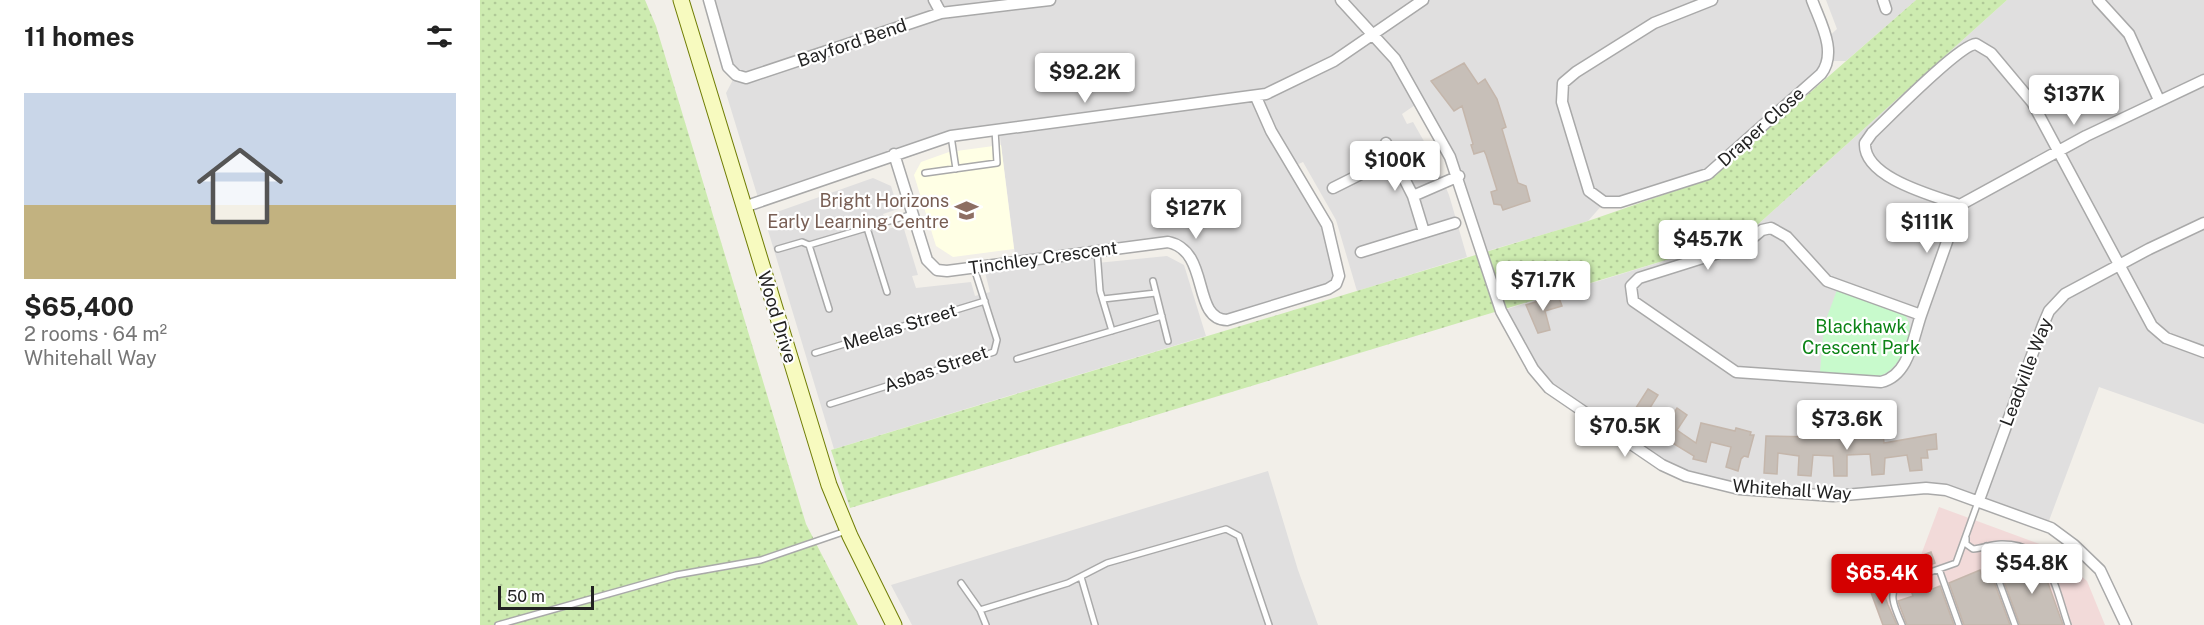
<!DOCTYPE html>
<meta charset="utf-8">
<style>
:root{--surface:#fff;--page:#f2f2f2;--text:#222;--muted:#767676;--accent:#d40000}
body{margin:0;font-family:"Public Sans",sans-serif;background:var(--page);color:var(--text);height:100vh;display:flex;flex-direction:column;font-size:22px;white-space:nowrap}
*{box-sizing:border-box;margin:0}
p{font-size:20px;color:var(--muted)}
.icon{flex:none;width:33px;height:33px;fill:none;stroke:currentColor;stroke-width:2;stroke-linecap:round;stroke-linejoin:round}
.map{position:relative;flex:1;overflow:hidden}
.sheet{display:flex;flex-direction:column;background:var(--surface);width:480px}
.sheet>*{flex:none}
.scale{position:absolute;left:18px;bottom:15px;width:96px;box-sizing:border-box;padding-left:6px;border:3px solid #222;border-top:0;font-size:16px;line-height:21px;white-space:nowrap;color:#222;-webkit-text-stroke:4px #fff;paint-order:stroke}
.price{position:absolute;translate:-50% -51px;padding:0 14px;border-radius:6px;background:#fff;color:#222;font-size:20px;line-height:39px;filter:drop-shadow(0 2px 3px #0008)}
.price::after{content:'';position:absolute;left:50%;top:36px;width:18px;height:14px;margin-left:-9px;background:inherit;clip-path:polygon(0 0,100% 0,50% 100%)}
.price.current{background:var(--accent);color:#fff}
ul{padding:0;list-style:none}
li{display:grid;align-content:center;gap:12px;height:318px;padding:0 24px}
li span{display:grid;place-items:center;height:186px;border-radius:0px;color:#555}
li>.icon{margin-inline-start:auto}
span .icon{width:108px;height:108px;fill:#fffc;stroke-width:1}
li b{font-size:26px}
h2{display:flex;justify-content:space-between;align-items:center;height:72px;padding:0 24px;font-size:26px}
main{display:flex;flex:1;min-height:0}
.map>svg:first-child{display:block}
.residential{fill:#e0dfdf}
.commercial{fill:#f2dad9}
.education{fill:#ffffe5}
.grass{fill:url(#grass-dots)}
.park{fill:#c8facc}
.building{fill:#c7bfb8;stroke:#c4b6ab;stroke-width:1.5}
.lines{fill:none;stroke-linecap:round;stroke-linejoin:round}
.lane-casing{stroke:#a9a9a9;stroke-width:8}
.street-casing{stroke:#a9a9a9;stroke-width:13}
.secondary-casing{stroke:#707d05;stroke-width:17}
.lane{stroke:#fff;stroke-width:5}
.street{stroke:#fff;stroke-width:10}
.secondary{stroke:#f7fabf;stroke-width:15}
.labels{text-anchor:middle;stroke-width:4.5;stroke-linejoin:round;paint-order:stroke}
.street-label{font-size:18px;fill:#222;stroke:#fff}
.education-label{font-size:18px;fill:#785e54;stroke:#fff;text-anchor:end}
.park-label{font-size:18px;fill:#0c8416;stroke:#fff}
</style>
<main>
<section class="sheet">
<h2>11 homes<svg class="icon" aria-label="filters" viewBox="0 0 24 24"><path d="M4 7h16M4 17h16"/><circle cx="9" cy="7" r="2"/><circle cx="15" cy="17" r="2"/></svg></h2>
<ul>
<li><span style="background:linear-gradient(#c9d6e8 60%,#c2b280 0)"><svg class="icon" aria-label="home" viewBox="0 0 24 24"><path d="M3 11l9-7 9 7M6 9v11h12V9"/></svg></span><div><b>$65,400</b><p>2 rooms · 64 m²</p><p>Whitehall Way</p></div></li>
</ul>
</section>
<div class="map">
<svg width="1724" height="625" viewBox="0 0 1724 625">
<defs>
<pattern id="grass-dots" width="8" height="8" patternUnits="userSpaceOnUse" patternTransform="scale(1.5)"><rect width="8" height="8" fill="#cdebb0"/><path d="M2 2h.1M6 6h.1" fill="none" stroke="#b0c997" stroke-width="1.8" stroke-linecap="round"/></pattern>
</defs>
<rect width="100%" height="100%" fill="#f2efe9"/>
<!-- residential -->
<path class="residential" d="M 228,0 L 1331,0 L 1346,39 L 1357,29 L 1346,0 L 1436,0 L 1366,61 L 1349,61 L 1238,168 L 1124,203 L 1108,221 L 1001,253 L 978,177 L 938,103 L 922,114 L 927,124 L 933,122 L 953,157 L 969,195 L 987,257 L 877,291 L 856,220 L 823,162 L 814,166 L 844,218 L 858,280 L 739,320 L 713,263 L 699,246 L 616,252 L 617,263 L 687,256 L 704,265 L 726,336 L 354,449 L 287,227 L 294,213 L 393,178 L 411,186 L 418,209 L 403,214 L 408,229 L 419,226 L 424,229 L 438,275 L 432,276 L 436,288 L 491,282 L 495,296 L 510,292 L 504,268 L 536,263 L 519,129 L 480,133 L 279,201 L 246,93 L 255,76 Z
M 1527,0 L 1724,0 L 1724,424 L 1619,387 L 1567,526 L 1478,493 L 1325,494 L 1206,476 L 1069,387 L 1021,311 L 1265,236 Z
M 788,471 L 818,570 L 838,625 L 432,625 L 411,585 Z"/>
<!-- commercial -->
<path class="commercial" d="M 1459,507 L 1565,546 L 1607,581 L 1625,625 L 1402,625 L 1384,576 L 1441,555 Z"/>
<!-- education -->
<path class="education" d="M 521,145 L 534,249 L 473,257 L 456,246 L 434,175 L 441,162 L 469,152 Z"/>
<!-- grass -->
<path class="grass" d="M 0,0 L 165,0 L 176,26 L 326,524 L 378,625 L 0,625 Z
M 1436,0 L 1527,0 L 1265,236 L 370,508 L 351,450 L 1108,221 L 1232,178 Z"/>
<!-- park -->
<path class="park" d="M 1357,290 L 1423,314 C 1441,327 1419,372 1399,376 L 1340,372 L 1344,325 Z"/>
<!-- building -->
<path class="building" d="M 984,63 L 998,84 L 1005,79 L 1017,99 L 1026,127 L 1022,129 L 1038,183 L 1046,186 L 1050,201 L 1023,210 L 1021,205 L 1014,204 L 1011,192 L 1017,190 L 1006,155 L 1004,151 L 994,154 L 991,145 L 993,144 L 982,106 L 974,111 L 951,81 Z
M 1078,295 L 1082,306 L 1065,311 L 1070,330 L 1058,333 L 1046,305 Z
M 1168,389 L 1178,395 L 1168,411 L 1187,424 L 1197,408 L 1207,415 L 1197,430 L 1216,443 L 1221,423 L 1255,431 L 1256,428 L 1271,432 L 1270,435 L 1274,435 L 1268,457 L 1264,456 L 1261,459 L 1258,471 L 1246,467 L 1251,447 L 1231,442 L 1226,462 L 1213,459 L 1214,456 L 1150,417 Z
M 1403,433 L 1404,443 L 1456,434 L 1457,449 L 1447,450 L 1448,458 L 1441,458 L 1442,470 L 1430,471 L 1427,455 L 1405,458 L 1404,474 L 1392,475 L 1390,454 L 1367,455 L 1367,476 L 1354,476 L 1353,456 L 1333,455 L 1331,476 L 1318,475 L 1319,456 L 1298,453 L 1297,474 L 1284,473 L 1286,436 L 1388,438 L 1388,435 Z
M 1451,552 L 1455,563 L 1400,583 L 1397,572 Z
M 1549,558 L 1551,565 L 1557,563 L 1564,572 L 1583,625 L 1540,625 L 1522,576 L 1534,571 L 1532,566 Z
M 1500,570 L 1504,582 L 1513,579 L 1530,625 L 1484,625 L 1469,583 Z
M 1446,579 L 1450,590 L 1460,586 L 1474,625 L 1427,625 L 1418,601 L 1433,596 L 1429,585 Z
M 1400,583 L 1408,605 L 1417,625 L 1403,625 L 1389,587 Z"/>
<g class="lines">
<defs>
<path id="lane" d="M 471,136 L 476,169
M 445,173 L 517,163 L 515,130
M 387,228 L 407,292
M 298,249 L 322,242 L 329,245
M 617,251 L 620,291 L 632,331
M 673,281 L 688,341
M 623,299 L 676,293
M 349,309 L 329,245 L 433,214
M 335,353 L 505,301
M 537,359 L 682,316
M 350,404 L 514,352 L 517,340 L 494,268
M 1486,538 L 1486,544 L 1493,549 C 1503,548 1511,544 1521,544 C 1571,543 1575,588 1588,625
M 1506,546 L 1535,625
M 1459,569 L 1479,625
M 601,577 L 615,625
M 481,583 L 500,610 L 506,625
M 500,610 L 588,583 L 627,563 L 746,529 L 759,536 L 789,625
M 18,625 L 196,575 L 281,560 L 366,531
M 1422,625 C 1417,612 1406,594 1419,583 L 1476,563 L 1498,502"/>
<path id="street" d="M 229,0 L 248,67 L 256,75 L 266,78 L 461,13 L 570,0
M 454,0 L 461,13
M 861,0 L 915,59 L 970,157 L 1021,311 L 1053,369 L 1069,388 L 1182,465 L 1206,476 L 1259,489 L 1353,496 L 1446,488 L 1466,490 L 1571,528 L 1594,545 L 1620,570 L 1646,625
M 1232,0 L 1174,23 L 1096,72 L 1083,83 L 1082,102 L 1109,191 L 1124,202 L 1140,202 L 1228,174 L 1341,74 C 1358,52 1340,22 1332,0
M 1403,0 L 1406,9
M 1618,0 L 1649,34 L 1679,100
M 906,143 L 933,196 L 944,232
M 414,154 L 447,260 L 457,270 L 467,271 L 688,242 C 731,251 711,319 747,320 L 848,289 L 856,284 L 859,276 L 847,225 L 791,131 L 776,97
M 853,188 L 913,158
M 933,196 L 979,176
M 1480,205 C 1455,196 1383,178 1385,143 L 1392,133 C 1409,117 1479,45 1496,44 L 1511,53 L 1552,102 L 1672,326 L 1686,338 L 1724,352
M 1480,205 L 1606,136 L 1724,80
M 264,207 L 471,136 L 786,94 L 854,61 L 943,0
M 1291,228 L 1307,237 L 1347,281 L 1441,315 C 1433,338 1429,376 1401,382 L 1256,372 L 1153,301 L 1151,286 L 1159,278 L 1264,245 L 1282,230 Z
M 881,252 L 975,223
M 1441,315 L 1480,205
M 1499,500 L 1563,325 L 1569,311 L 1585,294 L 1669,249 L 1724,223"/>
<path id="secondary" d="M 201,0 L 349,485 L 370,536 L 414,625"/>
</defs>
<!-- lane casing -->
<use href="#lane" class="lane-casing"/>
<!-- street casing -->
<use href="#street" class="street-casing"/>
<!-- secondary casing -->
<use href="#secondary" class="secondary-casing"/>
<!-- lane -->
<use href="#lane" class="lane"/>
<!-- street -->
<use href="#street" class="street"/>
<!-- secondary -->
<use href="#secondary" class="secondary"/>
</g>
<!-- icons -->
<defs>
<symbol id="school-bare" viewBox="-9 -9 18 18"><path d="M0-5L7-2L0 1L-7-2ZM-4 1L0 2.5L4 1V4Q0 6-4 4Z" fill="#8d6e63" stroke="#fff" stroke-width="2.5" paint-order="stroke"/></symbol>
</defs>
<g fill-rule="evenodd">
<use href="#school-bare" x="470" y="194" width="33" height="33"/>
</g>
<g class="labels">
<!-- street labels -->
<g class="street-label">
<text transform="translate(372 43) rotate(-19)" y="6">Bayford Bend</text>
<text transform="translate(1281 127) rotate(-42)" y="6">Draper Close</text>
<text transform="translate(563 258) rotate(-8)" y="6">Tinchley Crescent</text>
<text transform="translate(297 317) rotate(73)" y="6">Wood Drive</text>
<text transform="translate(420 327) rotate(-17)" y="6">Meelas Street</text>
<text transform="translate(456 369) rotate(-19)" y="6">Asbas Street</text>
<text transform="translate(1546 372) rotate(-69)" y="6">Leadville Way</text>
<text transform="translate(1312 490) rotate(4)" y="6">Whitehall Way</text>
</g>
<!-- education labels -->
<g class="education-label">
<text x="469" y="207">Bright Horizons<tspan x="469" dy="21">Early Learning Centre</tspan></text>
</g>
<!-- park labels -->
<g class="park-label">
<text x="1381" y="333">Blackhawk<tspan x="1381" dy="21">Crescent Park</tspan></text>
</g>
</g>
</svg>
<div class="scale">50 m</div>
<b class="price" style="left:605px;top:104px">$92.2K</b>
<b class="price" style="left:1594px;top:126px">$137K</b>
<b class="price" style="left:915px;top:192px">$100K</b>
<b class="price" style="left:716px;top:240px">$127K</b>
<b class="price" style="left:1447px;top:254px">$111K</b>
<b class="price" style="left:1228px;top:271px">$45.7K</b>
<b class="price" style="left:1063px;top:312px">$71.7K</b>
<b class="price" style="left:1367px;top:451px">$73.6K</b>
<b class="price" style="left:1145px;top:458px">$70.5K</b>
<b class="price" style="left:1552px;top:595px">$54.8K</b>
<b class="price current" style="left:1402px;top:605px">$65.4K</b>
</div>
</main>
